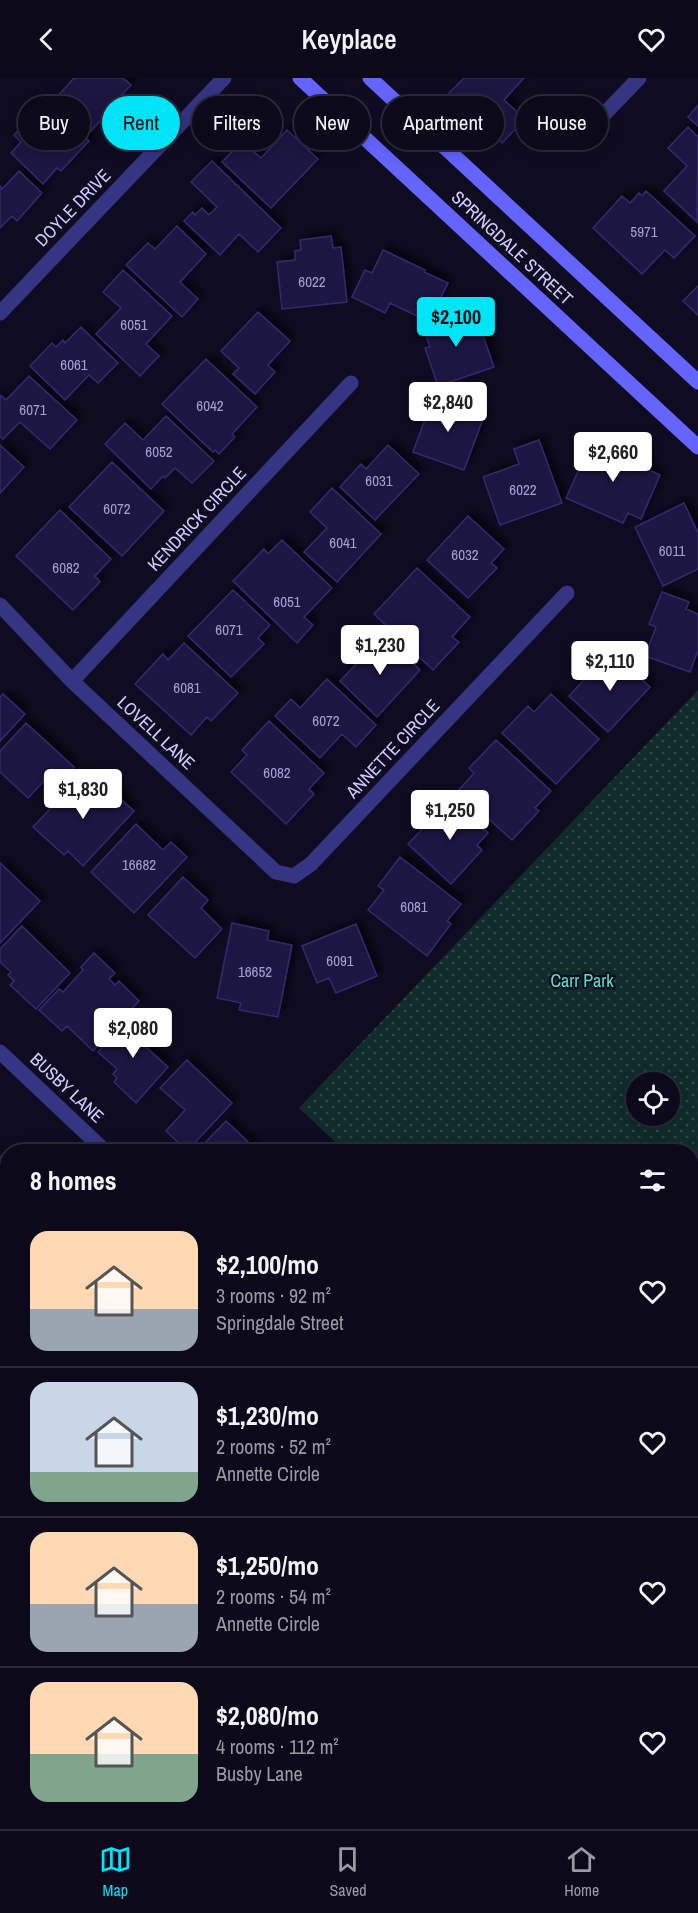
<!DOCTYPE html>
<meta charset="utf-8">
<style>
:root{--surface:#0b091a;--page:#191727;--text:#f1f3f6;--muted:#9a9aa2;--line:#2b2a39;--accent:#00e4f8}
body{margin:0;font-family:"Archivo Narrow",sans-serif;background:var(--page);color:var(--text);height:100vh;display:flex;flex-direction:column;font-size:22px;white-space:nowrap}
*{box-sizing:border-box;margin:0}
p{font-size:20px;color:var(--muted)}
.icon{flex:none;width:33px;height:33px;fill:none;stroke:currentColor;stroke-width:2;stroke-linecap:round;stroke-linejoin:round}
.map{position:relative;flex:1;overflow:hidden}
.side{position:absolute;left:0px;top:1066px;width:699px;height:686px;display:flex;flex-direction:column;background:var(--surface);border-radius:24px 24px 0 0;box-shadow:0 3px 15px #0003,0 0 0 2px var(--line)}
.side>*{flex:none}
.top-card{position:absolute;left:18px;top:18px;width:663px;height:54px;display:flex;gap:12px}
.fabs{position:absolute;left:626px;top:994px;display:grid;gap:12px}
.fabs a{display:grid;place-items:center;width:54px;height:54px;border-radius:50%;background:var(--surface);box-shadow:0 3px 15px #0003,0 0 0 2px var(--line);font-size:30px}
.price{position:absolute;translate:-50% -51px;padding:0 14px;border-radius:6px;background:#fff;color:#222;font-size:20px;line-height:39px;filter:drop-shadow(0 2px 3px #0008)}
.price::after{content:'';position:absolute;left:50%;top:36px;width:18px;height:14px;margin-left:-9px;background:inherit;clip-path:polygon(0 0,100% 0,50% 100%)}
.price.selected{background:var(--accent);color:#111}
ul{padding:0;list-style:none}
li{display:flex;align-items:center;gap:18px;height:150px;padding:0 30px}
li+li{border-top:2px solid var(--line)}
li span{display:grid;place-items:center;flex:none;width:168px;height:120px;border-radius:18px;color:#555}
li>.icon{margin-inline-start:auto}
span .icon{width:72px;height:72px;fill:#fffc;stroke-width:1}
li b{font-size:26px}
h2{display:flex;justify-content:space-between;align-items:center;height:72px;padding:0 30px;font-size:26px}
.tag{padding:0 21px;border-radius:27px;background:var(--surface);box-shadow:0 3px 15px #0003,0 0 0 2px var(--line);font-size:21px;line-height:54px}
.tag.selected{background:var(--accent);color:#111}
header{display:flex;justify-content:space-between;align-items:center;height:78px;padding:0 30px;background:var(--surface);font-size:27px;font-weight:600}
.tabs{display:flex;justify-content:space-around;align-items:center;height:84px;border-top:2px solid var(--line);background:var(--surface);font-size:16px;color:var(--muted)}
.tabs a{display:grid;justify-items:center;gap:3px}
.tabs .selected{color:var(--accent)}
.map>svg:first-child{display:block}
.green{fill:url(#green-dots);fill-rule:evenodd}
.building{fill:#1f1743;stroke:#352870;stroke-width:1.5;filter:url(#shadow)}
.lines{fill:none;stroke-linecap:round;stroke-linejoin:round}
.street{stroke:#363583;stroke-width:15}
.secondary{stroke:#6464ff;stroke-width:15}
.labels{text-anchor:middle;stroke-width:4.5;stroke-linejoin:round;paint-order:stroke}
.number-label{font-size:15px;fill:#a4a0d0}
.street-label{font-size:18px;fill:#d1cdff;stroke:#0f0c22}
.park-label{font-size:18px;fill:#54e4bd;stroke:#0f0c22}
</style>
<header><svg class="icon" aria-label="back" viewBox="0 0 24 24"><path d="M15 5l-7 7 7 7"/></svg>Keyplace<svg class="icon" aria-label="heart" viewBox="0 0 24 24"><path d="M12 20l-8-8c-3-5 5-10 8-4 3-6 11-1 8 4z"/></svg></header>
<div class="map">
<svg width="698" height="1751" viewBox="0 0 698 1751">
<defs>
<pattern id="green-dots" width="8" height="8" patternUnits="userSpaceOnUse" patternTransform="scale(1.5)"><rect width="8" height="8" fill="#0f2c2a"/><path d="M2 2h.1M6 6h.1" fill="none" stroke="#31494a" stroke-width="1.8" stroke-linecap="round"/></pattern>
<filter id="shadow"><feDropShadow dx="5.5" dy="-5.5" stdDeviation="3" flood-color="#0009"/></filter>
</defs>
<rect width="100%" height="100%" fill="#0f0c22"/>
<!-- green -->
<path class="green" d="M 698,612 L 698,1406 L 692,1400 L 692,1074 L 346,1074 L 299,1030 ZM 636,1005 L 669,1005 L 669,1038 L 636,1038 Z"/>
<!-- building -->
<path class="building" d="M 74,0 L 123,0 L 131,7 L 112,27 L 118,33 L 108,44 L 103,40 L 90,54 L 55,21 Z
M 464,0 L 524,0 L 504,22 L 525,41 L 502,65 L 449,15 Z
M 46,23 L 89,63 L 61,93 L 57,90 L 43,106 L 11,75 L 21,64 L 14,57 Z
M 698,27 L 698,48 L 688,39 Z
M 688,49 L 698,59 L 697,144 L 664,113 L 687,88 L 668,70 Z
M 287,52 L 318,81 L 271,130 L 222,84 L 242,63 L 261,80 Z
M 212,83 L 281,150 L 258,174 L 239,156 L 220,177 L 184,143 L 193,134 L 195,137 L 202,130 L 209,137 L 217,129 L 191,104 Z
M 19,93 L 42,115 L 17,143 L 12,138 L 0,150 L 0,108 L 2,111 Z
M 646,113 L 695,158 L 674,180 L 665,172 L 642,196 L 593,150 L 622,118 L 630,125 L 639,115 L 642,118 Z
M 177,148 L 206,176 L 180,204 L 198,221 L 182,239 L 126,187 L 148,165 L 155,171 Z
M 331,158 L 333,170 L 341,169 L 347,224 L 282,231 L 277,184 L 295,182 L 295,173 L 301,172 L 300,162 Z
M 383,172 L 425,192 L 424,194 L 448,205 L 440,221 L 429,230 L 422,227 L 417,238 L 390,225 L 385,235 L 352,219 L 365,192 L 372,195 Z
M 123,192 L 172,238 L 146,266 L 159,278 L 140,298 L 96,256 L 121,230 L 103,214 Z
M 698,208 L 698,237 L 683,223 Z
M 464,231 L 469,246 L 478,243 L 494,289 L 438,308 L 425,270 L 430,269 L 422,246 Z
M 258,234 L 290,263 L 268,287 L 275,294 L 255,316 L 233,296 L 239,290 L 221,273 Z
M 81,249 L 118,285 L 98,305 L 89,297 L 65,322 L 30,288 L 52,265 L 56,269 L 63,262 L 65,265 Z
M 206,281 L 257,329 L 232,356 L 235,359 L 219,376 L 215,372 L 213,374 L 162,326 Z
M 29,298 L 77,342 L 50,371 L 20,344 L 3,361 L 0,358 L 0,317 L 6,322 Z
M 435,314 L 464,325 L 460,333 L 483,341 L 464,392 L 413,374 Z
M 166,338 L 214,383 L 192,405 L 175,390 L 165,400 L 163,398 L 151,411 L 105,366 L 125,345 L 143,362 Z
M 539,362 L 562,425 L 500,447 L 483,399 L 519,386 L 514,371 Z
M 604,364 L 647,384 L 644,390 L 660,397 L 641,441 L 628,435 L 623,445 L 566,420 L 590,367 L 601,372 Z
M 0,367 L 24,389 L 0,415 Z
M 388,367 L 419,396 L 375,442 L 340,409 L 361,386 L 366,391 Z
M 112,384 L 164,433 L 122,478 L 69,429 Z
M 332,410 L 381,456 L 337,504 L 304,474 L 327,450 L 310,434 Z
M 684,425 L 698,455 L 698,491 L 663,508 L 635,449 Z
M 60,432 L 111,481 L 95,498 L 100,504 L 73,532 L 16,478 Z
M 468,438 L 504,471 L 491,485 L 497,490 L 468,520 L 427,482 Z
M 282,462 L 332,510 L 304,539 L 313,547 L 297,565 L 233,503 L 264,471 L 268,476 Z
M 417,490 L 470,539 L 452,559 L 459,564 L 433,592 L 374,536 Z
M 233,512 L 270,547 L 258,560 L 264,566 L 231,599 L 188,558 Z
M 662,514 L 689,524 L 686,531 L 698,536 L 698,572 L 690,594 L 645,578 L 656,549 L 649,546 Z
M 384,557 L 420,592 L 377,639 L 340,603 Z
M 184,565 L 238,615 L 211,643 L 207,639 L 191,657 L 135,606 L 163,576 L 168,582 Z
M 611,573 L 650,609 L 608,654 L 569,618 Z
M 327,601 L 376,647 L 356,669 L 342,656 L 320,680 L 275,638 L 291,621 L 300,630 Z
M 3,616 L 25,636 L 0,663 L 0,619 Z
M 551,616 L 599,661 L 556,706 L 502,655 L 528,628 L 534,634 Z
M 269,643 L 324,695 L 309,711 L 314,716 L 286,746 L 231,694 L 247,677 L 242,672 Z
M 26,645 L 74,689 L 54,710 L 46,701 L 28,720 L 0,694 L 0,673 Z
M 496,662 L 551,713 L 535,730 L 539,733 L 512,762 L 458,713 L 474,695 L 469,690 Z
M 83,696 L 100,712 L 105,707 L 134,733 L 83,788 L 68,773 L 64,777 L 33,749 Z
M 451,721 L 488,755 L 477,767 L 482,772 L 451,806 L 408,766 Z
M 136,746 L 163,772 L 171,764 L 187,779 L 134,835 L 91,794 Z
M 400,779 L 461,826 L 447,843 L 451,846 L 427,878 L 368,832 L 384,812 L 378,808 Z
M 0,785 L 40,823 L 0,865 Z
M 183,799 L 208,822 L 201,830 L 222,851 L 195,880 L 148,837 Z
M 232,845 L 269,853 L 267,862 L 292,867 L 278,939 L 239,932 L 241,925 L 217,920 Z
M 356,846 L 377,898 L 336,915 L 329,900 L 317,905 L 302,868 Z
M 22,848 L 70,895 L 36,931 L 10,907 L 14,903 L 8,897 L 11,894 L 0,884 L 0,871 Z
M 94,875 L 115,895 L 109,901 L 115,907 L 119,903 L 139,923 L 93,973 L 67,948 L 62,953 L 39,932 L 59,911 L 63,914 L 83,892 L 81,889 Z
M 132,937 L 155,959 L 146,969 L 168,989 L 136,1025 L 114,1004 L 117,1000 L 113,996 L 117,991 L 98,974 Z
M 187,982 L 232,1025 L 187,1073 L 166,1053 L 185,1032 L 160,1010 Z
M 226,1043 L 259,1074 L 200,1074 L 198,1072 Z
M 0,1078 L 8,1085 L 8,1142 L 0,1135 Z
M 0,1226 L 8,1233 L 8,1270 L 0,1278 Z
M 8,1276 L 8,1292 L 0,1285 Z
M 5,1477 L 8,1479 L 8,1568 L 6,1570 L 0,1564 L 0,1482 Z
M 698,1527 L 698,1593 L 692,1587 L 692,1534 Z
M 0,1661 L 8,1668 L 0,1677 Z
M 8,1686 L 8,1729 L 1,1735 L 0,1694 Z
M 47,1744 L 106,1744 L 113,1751 L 41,1751 Z
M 294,1744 L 353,1744 L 360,1751 L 288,1751 Z
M 480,1744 L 539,1744 L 546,1751 L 474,1751 Z"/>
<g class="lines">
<!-- street -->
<path class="street" d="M 586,55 L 639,0
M 0,235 L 224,0
M 0,527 L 72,603 L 276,794 L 294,798 L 311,786 L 567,515
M 72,603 L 351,305
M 0,974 L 106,1074
M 0,1396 L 8,1403
M 692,1689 L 698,1682
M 194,1751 L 200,1744
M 633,1751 L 639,1744"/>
<!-- secondary -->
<path class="secondary" d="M 300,0 L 698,369
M 370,0 L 698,304"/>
</g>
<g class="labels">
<!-- number labels -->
<g class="number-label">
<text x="644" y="159">5971</text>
<text x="312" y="209">6022</text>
<text x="134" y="252">6051</text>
<text x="74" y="292">6061</text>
<text x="210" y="333">6042</text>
<text x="33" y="337">6071</text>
<text x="159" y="379">6052</text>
<text x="379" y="408">6031</text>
<text x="523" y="417">6022</text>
<text x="117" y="436">6072</text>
<text x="343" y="470">6041</text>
<text x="672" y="478">6011</text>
<text x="465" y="482">6032</text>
<text x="66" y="495">6082</text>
<text x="287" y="529">6051</text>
<text x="229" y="557">6071</text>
<text x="187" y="615">6081</text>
<text x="326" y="648">6072</text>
<text x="277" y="700">6082</text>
<text x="139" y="792">16682</text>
<text x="414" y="834">6081</text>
<text x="340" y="888">6091</text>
<text x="255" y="899">16652</text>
</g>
<!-- street labels -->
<g class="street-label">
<text transform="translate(73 130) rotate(-46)" y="6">DOYLE DRIVE</text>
<text transform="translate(512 170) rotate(43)" y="6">SPRINGDALE STREET</text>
<text transform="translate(197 441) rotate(-47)" y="6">KENDRICK CIRCLE</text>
<text transform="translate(156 655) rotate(43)" y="6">LOVELL LANE</text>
<text transform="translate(393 671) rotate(-47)" y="6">ANNETTE CIRCLE</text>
<text transform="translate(67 1010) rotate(43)" y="6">BUSBY LANE</text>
</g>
<!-- park labels -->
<g class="park-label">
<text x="582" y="909">Carr Park</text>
</g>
</g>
</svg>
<div class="fabs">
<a><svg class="icon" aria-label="locate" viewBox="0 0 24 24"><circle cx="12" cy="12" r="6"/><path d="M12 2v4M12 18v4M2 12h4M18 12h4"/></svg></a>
</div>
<b class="price selected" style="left:456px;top:270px">$2,100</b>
<b class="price" style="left:448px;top:355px">$2,840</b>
<b class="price" style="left:613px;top:405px">$2,660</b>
<b class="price" style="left:380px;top:598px">$1,230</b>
<b class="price" style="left:610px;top:614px">$2,110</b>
<b class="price" style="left:83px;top:742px">$1,830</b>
<b class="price" style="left:450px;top:763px">$1,250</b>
<b class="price" style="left:133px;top:981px">$2,080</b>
<div class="top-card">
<a class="tag">Buy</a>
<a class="tag selected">Rent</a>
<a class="tag">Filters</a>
<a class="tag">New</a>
<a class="tag">Apartment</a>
<a class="tag">House</a>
</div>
<section class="side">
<h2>8 homes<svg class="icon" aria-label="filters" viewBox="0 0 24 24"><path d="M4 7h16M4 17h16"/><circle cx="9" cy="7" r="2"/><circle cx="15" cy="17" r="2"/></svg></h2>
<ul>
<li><span style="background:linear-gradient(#ffd9b3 65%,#9aa5b1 0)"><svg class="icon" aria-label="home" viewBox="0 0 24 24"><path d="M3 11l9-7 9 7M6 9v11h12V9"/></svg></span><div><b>$2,100/mo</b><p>3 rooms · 92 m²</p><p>Springdale Street</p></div><svg class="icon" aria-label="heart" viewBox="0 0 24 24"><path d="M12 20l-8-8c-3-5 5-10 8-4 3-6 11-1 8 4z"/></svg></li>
<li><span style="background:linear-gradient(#c9d6e8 75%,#7fa58c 0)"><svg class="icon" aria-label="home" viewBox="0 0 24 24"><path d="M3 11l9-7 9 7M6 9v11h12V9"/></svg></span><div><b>$1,230/mo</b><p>2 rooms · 52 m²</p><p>Annette Circle</p></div><svg class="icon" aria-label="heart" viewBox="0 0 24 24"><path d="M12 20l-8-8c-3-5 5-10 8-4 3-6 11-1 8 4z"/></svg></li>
<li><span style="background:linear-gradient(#ffd9b3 60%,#9aa5b1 0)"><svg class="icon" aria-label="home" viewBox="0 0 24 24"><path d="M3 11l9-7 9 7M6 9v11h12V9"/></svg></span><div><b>$1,250/mo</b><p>2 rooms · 54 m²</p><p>Annette Circle</p></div><svg class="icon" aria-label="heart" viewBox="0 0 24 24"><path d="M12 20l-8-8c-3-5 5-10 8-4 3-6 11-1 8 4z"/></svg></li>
<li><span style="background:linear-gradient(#ffd9b3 60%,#7fa58c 0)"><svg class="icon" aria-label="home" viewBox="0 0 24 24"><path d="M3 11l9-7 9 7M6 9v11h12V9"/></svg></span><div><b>$2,080/mo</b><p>4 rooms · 112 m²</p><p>Busby Lane</p></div><svg class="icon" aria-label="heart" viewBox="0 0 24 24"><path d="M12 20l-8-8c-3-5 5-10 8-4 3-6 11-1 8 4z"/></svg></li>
</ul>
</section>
</div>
<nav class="tabs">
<a class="selected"><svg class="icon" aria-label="map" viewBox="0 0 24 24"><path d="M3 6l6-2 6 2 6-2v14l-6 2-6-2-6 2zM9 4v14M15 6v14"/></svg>Map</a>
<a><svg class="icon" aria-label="saved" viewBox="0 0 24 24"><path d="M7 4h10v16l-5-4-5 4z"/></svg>Saved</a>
<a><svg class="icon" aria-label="home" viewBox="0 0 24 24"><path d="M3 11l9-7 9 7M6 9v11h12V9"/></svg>Home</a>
</nav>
